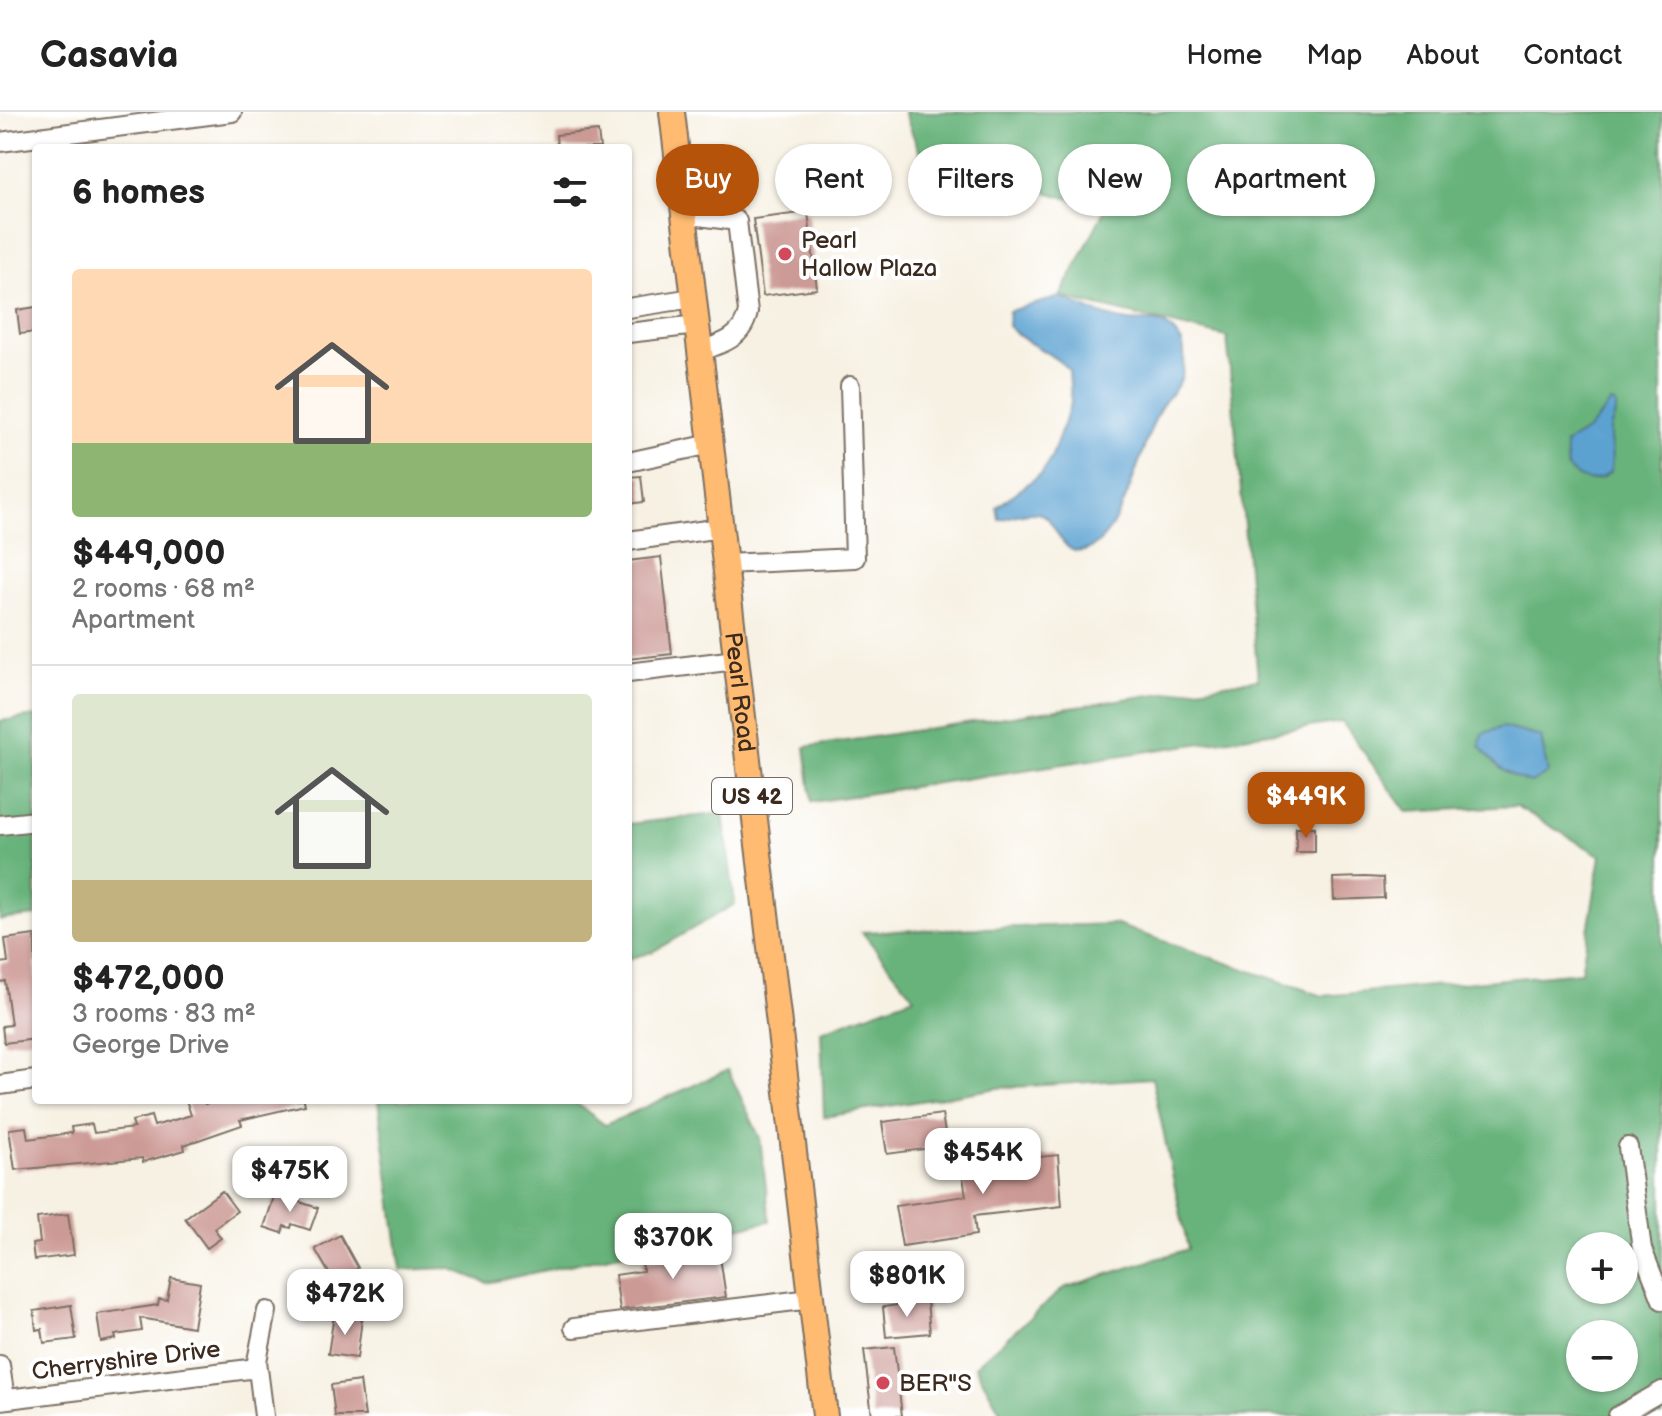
<!DOCTYPE html>
<meta charset="utf-8">
<style>
:root{--surface:#fff;--page:#f6f6f6;--text:#222;--muted:#767676;--line:#e0e0e0;--accent:#b45309}
body{margin:0;font-family:"Balsamiq Sans",sans-serif;background:var(--page);color:var(--text);height:100vh;display:flex;flex-direction:column;font-size:30px;white-space:nowrap}
*{box-sizing:border-box;margin:0}
p{font-size:26px;color:var(--muted)}
.icon{flex:none;width:44px;height:44px;fill:none;stroke:currentColor;stroke-width:2;stroke-linecap:round;stroke-linejoin:round}
.map{position:relative;flex:1;overflow:hidden}
.sheet{position:absolute;left:32px;top:32px;width:600px;height:960px;display:flex;flex-direction:column;background:var(--surface);border-radius:8px;box-shadow:0 2px 6px #0004}
.sheet>*{flex:none}
.top-card{position:absolute;left:656px;top:32px;width:760px;height:72px;display:flex;gap:16px}
.controls{position:absolute;left:1566px;top:1120px;display:grid;gap:16px}
.controls a{display:grid;place-items:center;width:72px;height:72px;border-radius:50%;background:var(--surface);box-shadow:0 2px 6px #0004;font-size:40px}
.price{position:absolute;translate:-50% -68px;padding:0 18px;border-radius:16px;background:#fff;color:#222;font-size:26px;line-height:52px;filter:drop-shadow(0 2px 4px #0008)}
.price::after{content:'';position:absolute;left:50%;top:48px;width:24px;height:18px;margin-left:-12px;background:inherit;clip-path:polygon(0 0,100% 0,50% 100%)}
.price.current{background:var(--accent);color:#fff}
ul{padding:0;list-style:none}
li{display:grid;align-content:center;gap:16px;height:424px;padding:0 40px}
li+li{border-top:2px solid var(--line)}
li span{display:grid;place-items:center;height:248px;border-radius:8px;color:#555}
li>.icon{margin-inline-start:auto}
span .icon{width:144px;height:144px;fill:#fffc;stroke-width:1}
li b{font-size:34px}
h2{display:flex;justify-content:space-between;align-items:center;height:96px;padding:0 40px;font-size:34px}
.tag{padding:0 28px;border-radius:36px;background:var(--surface);box-shadow:0 2px 6px #0004;font-size:28px;line-height:72px}
.tag.current{background:var(--accent);color:#fff}
header{display:flex;align-items:center;gap:48px;box-sizing:border-box;height:112px;padding:0 40px;background:var(--surface);border-bottom:2px solid var(--line)}
header strong{font-size:38px}
nav{display:flex;gap:44px;margin-inline-start:auto;font-size:28px}
.map>svg:first-child{display:block}
.forest{fill:#68b37c;stroke:#526e4d;stroke-width:2;fill-rule:evenodd}
.water{fill:#5ba2d1;stroke:#4b6678;stroke-width:2}
.building{fill:#cc9a95}
.lines{fill:none;stroke-linecap:round;stroke-linejoin:round}
.minor-casing{stroke:#7d7063;stroke-width:22}
.major-casing{stroke:#7d7063;stroke-width:28}
.minor{stroke:#fff;stroke-width:18}
.major{stroke:#febb71;stroke-width:24}
.poi-dot{fill:#d1495b;stroke:#fff;stroke-width:3}
.labels{text-anchor:middle;stroke-width:8;stroke-linejoin:round;paint-order:stroke}
.shield{fill:#fff;stroke:#766a62;stroke-width:2}
.shield-label{font-size:22px;font-weight:bold;fill:#3b2a1e}
.poi-label{font-size:24px;fill:#3b2a1e;stroke:#fff;text-anchor:start}
.street-label{font-size:24px;fill:#3b2a1e;stroke:#fff}
</style>
<header>
<strong>Casavia</strong>
<nav><a>Home</a><a>Map</a><a>About</a><a>Contact</a></nav>
</header>
<div class="map">
<svg width="1662" height="1304" viewBox="0 0 1662 1304">
<rect width="100%" height="100%" fill="#fff"/>
<filter id="ink" filterUnits="userSpaceOnUse"><feTurbulence type="fractalNoise" baseFrequency=".0125" numOctaves="2"/><feDisplacementMap in="SourceGraphic" scale="16" xChannelSelector="R" yChannelSelector="G"/><feConvolveMatrix kernelMatrix="1 2 1 2 8 2 1 2 1" color-interpolation-filters="sRGB"/></filter>
<filter id="wash" filterUnits="userSpaceOnUse"><feTurbulence type="fractalNoise" baseFrequency=".006" numOctaves="4" result="noise"/><feDisplacementMap in="SourceGraphic" scale="32" xChannelSelector="R" yChannelSelector="G"/><feGaussianBlur stdDeviation="1.8" result="paint"/><feColorMatrix in="noise" values="0 0 0 0 0 0 0 0 0 0 0 0 0 0 0 0 0 1.4 0 .05"/><feComposite in="paint" operator="in"/></filter>
<g filter="url(#wash)">
<rect width="100%" height="100%" fill="#f7f1e3"/>
<!-- forest -->
<path class="forest" d="M 904,0 L 1662,0 L 1662,1304 L 1003,1304 L 975,1254 L 1064,1176 L 1188,1137 L 1152,966 L 998,976 L 824,1005 L 821,919 L 914,885 L 862,820 L 1114,812 L 1323,884 L 1581,860 L 1601,744 L 1516,694 L 1407,700 L 1342,610 L 812,690 L 805,635 L 1258,567 L 1227,225 L 1060,185 L 1105,97 L 921,44 ZM 1580,1134 L 1624,1134 L 1624,1178 L 1580,1178 ZM 1580,1222 L 1624,1222 L 1624,1266 L 1580,1266 Z
M 36,604 L 36,804 L 0,808 L 0,609 Z
M 723,701 L 735,792 L 652,840 L 628,847 L 628,712 Z
M 728,958 L 760,1026 L 770,1109 L 487,1171 L 449,1156 L 401,1158 L 378,988 L 572,988 L 605,1013 Z"/>
<!-- water -->
<path class="water" d="M 1060,185 C 1081,194 1107,207 1130,209 C 1142,211 1153,206 1165,213 C 1170,215 1179,225 1182,231 C 1186,240 1184,258 1181,267 C 1176,279 1166,286 1160,297 C 1140,332 1126,419 1089,437 C 1061,451 1056,405 1041,402 C 1027,399 1012,404 999,408 L 997,395 L 1042,361 L 1051,346 L 1071,291 L 1069,258 C 1048,237 1027,234 1008,214 L 1009,199 Z
M 1611,291 L 1616,293 C 1617,303 1611,309 1610,319 C 1609,333 1615,345 1610,360 C 1596,373 1578,370 1567,355 L 1565,332 L 1588,318 Z
M 1502,615 L 1541,625 L 1548,661 L 1531,671 C 1507,664 1495,654 1480,634 L 1482,622 Z"/>
<g id="blocks">
<!-- building -->
<path class="building" d="M 598,19 L 600,36 L 557,36 L 556,23 Z
M 808,100 L 817,177 L 763,184 L 753,107 Z
M 36,195 L 36,220 L 20,222 L 17,198 Z
M 641,364 L 644,390 L 628,392 L 628,365 Z
M 661,445 L 672,542 L 628,547 L 628,449 Z
M 1296,715 L 1315,715 L 1315,740 L 1296,740 Z
M 1365,765 L 1383,766 L 1384,786 L 1334,788 L 1333,766 Z
M 35,823 L 36,927 L 4,931 L 2,914 L 11,913 L 5,869 L 0,870 L 0,851 L 8,850 L 5,827 Z
M 186,988 L 203,988 L 205,992 L 217,988 L 304,988 L 305,993 L 240,1008 L 242,1013 L 184,1033 L 185,1038 L 143,1050 L 142,1046 L 15,1058 L 9,1017 L 26,1015 L 28,1027 L 72,1021 L 71,1015 L 92,1012 L 94,1021 L 134,1016 L 132,1009 L 151,1004 L 154,1014 L 191,1003 Z
M 942,1002 L 947,1034 L 887,1042 L 882,1010 Z
M 990,1034 L 993,1050 L 1058,1043 L 1062,1094 L 974,1104 L 976,1123 L 902,1134 L 895,1094 L 966,1084 L 959,1039 Z
M 222,1079 L 237,1099 L 214,1116 L 221,1126 L 207,1136 L 185,1106 Z
M 275,1082 L 318,1096 L 310,1118 L 292,1112 L 291,1116 L 284,1114 L 282,1121 L 264,1115 Z
M 68,1102 L 74,1143 L 34,1148 L 32,1132 L 40,1131 L 37,1106 Z
M 340,1123 L 358,1156 L 334,1170 L 315,1137 Z
M 719,1138 L 726,1185 L 620,1198 L 615,1163 L 643,1159 L 642,1149 Z
M 171,1166 L 200,1171 L 193,1215 L 140,1206 L 142,1219 L 115,1223 L 116,1227 L 101,1230 L 97,1202 L 158,1193 L 159,1187 L 167,1188 Z
M 927,1189 L 930,1221 L 886,1225 L 883,1195 Z
M 71,1193 L 76,1227 L 44,1231 L 42,1217 L 36,1218 L 34,1199 Z
M 334,1203 L 362,1207 L 357,1246 L 328,1242 Z
M 894,1235 L 902,1304 L 872,1304 L 864,1238 Z
M 360,1269 L 365,1304 L 335,1304 L 331,1273 Z"/>
</g>
</g>
<g filter="url(#ink)">
<use href="#blocks" fill-opacity="0" stroke="#7d7063" stroke-width="2"/>
<g class="lines">
<defs>
<path id="minor" d="M 0,30 L 232,0
M 684,102 L 737,109 L 748,200 C 743,226 722,232 700,239
M 628,196 L 693,186
M 628,221 L 697,213
M 628,350 L 711,332
M 628,429 L 721,416
M 725,452 L 855,446 L 850,274
M 628,561 L 736,548
M 0,713 L 36,709
M 0,973 L 36,968
M 1628,1035 L 1642,1137 L 1662,1188
M 574,1216 L 811,1187
M 0,1253 L 5,1287
M 0,1288 L 257,1256
M 264,1304 L 257,1249 L 267,1199
M 1618,1304 L 1662,1279"/>
<g id="major">
<path id="s1" d="M 672,0 L 825,1304"/>
</g>
</defs>
<!-- minor casing -->
<use href="#minor" class="minor-casing"/>
<!-- major casing -->
<use href="#major" class="major-casing"/>
<!-- minor -->
<use href="#minor" class="minor"/>
<!-- major -->
<use href="#major" class="major"/>
</g>
</g>
<!-- markers -->
<g class="poi-dot">
<circle cx="785" cy="142" r="8"/>
<circle cx="883" cy="1271" r="8"/>
</g>
<g class="labels">
<!-- shield labels -->
<rect class="shield" x="712" y="666" width="80" height="36" rx="6"/>
<g class="shield-label">
<text x="752" y="692">US 42</text>
</g>
<!-- poi labels -->
<g class="poi-label">
<text x="801" y="136">Pearl<tspan x="801" dy="28">Hallow Plaza</tspan></text>
<text x="899" y="1279">BER"S</text>
</g>
<!-- street labels -->
<g class="street-label">
<text dy="8" stroke="none"><textPath href="#s1" startOffset="584">Pearl Road</textPath></text>
<text transform="translate(126 1248) rotate(-7)" y="8">Cherryshire Drive</text>
</g>
</g>
</svg>
<div class="controls">
<a>+</a>
<a>−</a>
</div>
<b class="price current" style="left:1306px;top:728px">$449K</b>
<b class="price" style="left:983px;top:1084px">$454K</b>
<b class="price" style="left:290px;top:1102px">$475K</b>
<b class="price" style="left:673px;top:1169px">$370K</b>
<b class="price" style="left:907px;top:1207px">$801K</b>
<b class="price" style="left:345px;top:1225px">$472K</b>
<div class="top-card">
<a class="tag current">Buy</a>
<a class="tag">Rent</a>
<a class="tag">Filters</a>
<a class="tag">New</a>
<a class="tag">Apartment</a>
</div>
<section class="sheet">
<h2>6 homes<svg class="icon" aria-label="filters" viewBox="0 0 24 24"><path d="M4 7h16M4 17h16"/><circle cx="9" cy="7" r="2"/><circle cx="15" cy="17" r="2"/></svg></h2>
<ul>
<li><span style="background:linear-gradient(#ffd9b3 70%,#8fb573 0)"><svg class="icon" aria-label="home" viewBox="0 0 24 24"><path d="M3 11l9-7 9 7M6 9v11h12V9"/></svg></span><div><b>$449,000</b><p>2 rooms · 68 m²</p><p>Apartment</p></div></li>
<li><span style="background:linear-gradient(#dfe7d0 75%,#c2b280 0)"><svg class="icon" aria-label="home" viewBox="0 0 24 24"><path d="M3 11l9-7 9 7M6 9v11h12V9"/></svg></span><div><b>$472,000</b><p>3 rooms · 83 m²</p><p>George Drive</p></div></li>
</ul>
</section>
</div>
